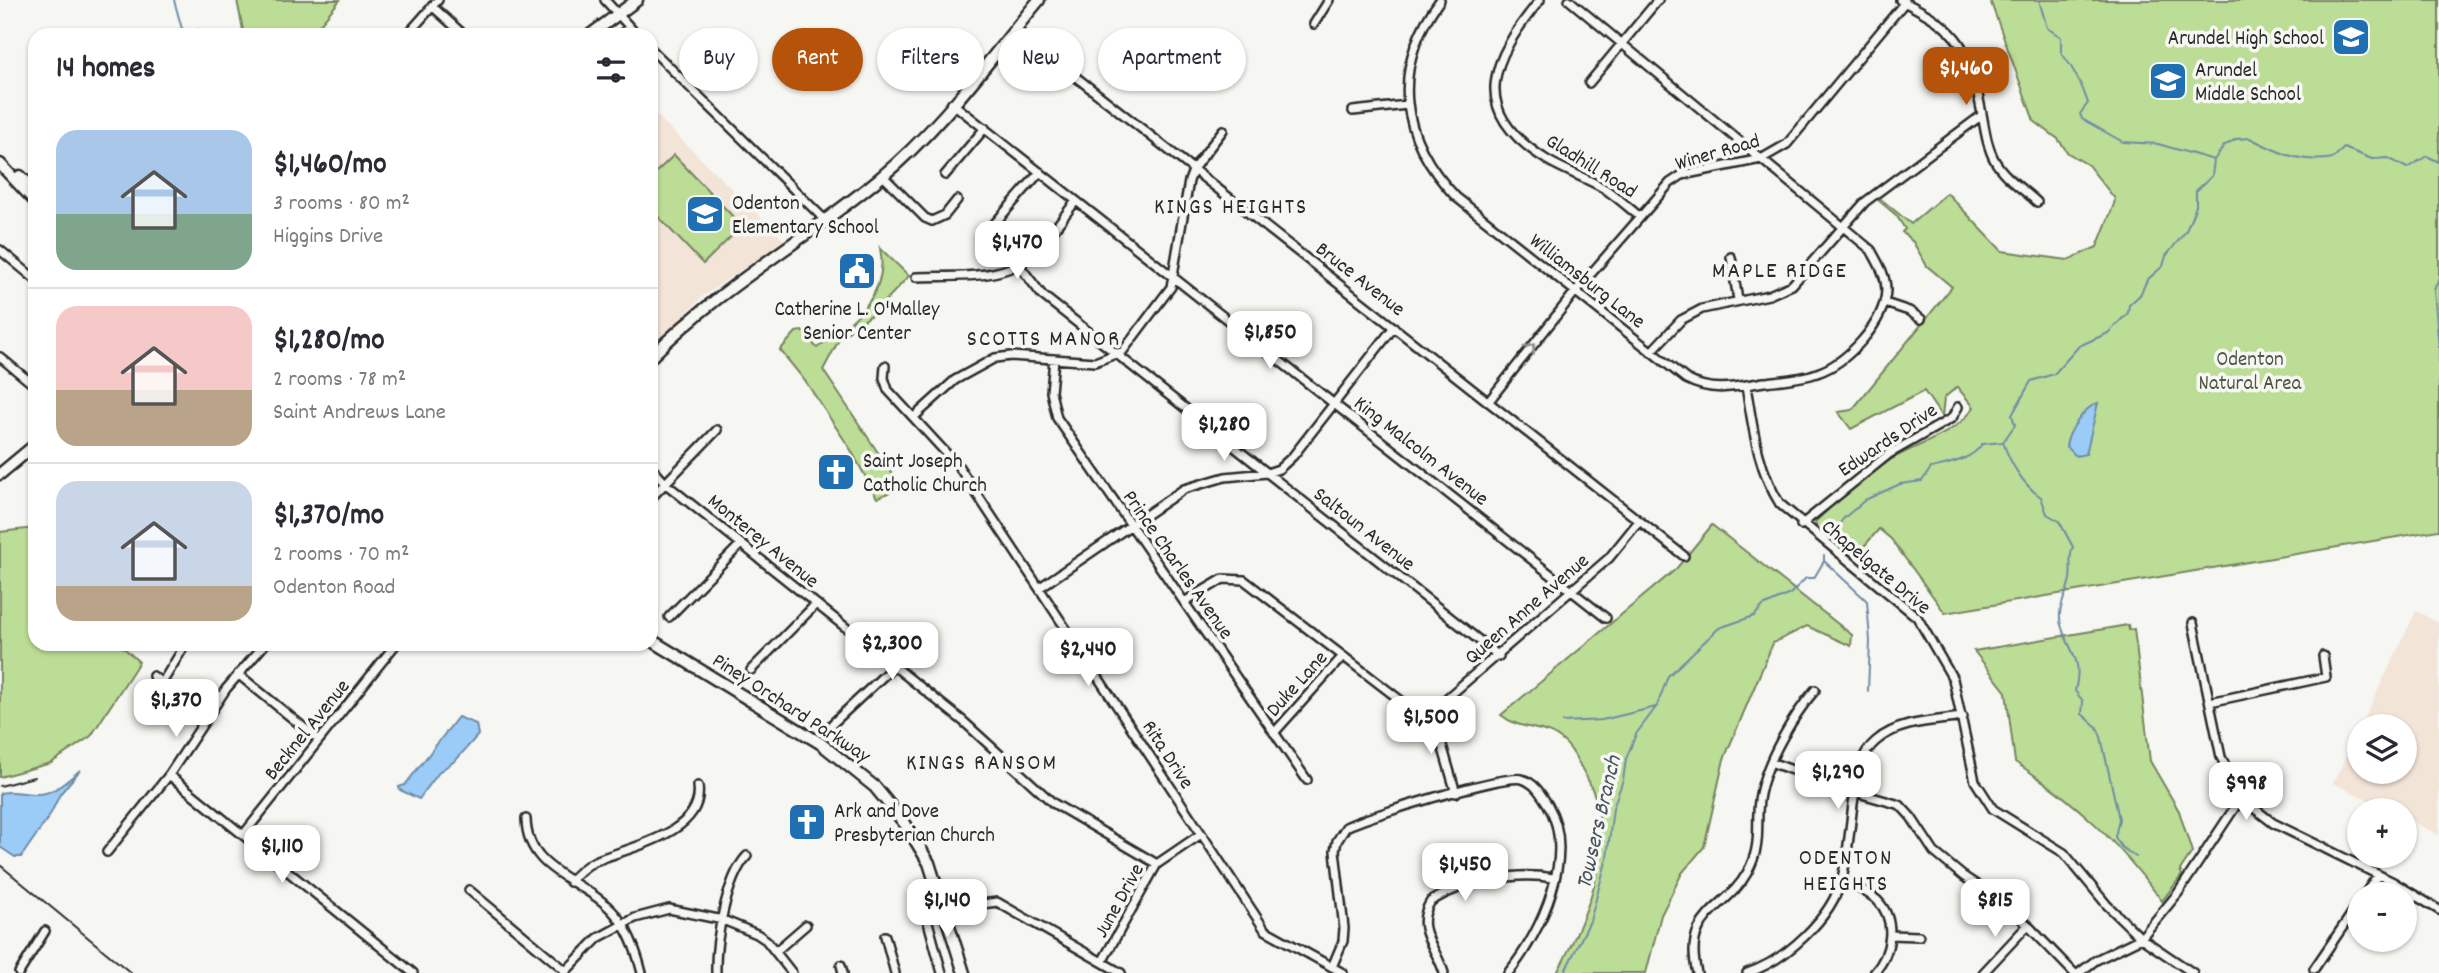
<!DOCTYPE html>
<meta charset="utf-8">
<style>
:root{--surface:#fff;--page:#f7f7f7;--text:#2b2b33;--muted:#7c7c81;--line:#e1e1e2;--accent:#b45309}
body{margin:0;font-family:Dekko,sans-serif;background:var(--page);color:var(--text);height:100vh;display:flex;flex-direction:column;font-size:26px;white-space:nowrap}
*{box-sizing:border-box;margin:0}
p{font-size:23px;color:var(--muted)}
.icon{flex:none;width:38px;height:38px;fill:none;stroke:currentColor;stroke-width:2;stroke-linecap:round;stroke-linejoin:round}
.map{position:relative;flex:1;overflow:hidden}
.drawer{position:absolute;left:28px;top:28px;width:630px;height:623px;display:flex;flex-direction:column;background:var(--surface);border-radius:21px;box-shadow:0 2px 5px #0004}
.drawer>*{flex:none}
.guide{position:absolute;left:679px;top:28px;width:665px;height:63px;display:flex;gap:14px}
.tools{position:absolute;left:2347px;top:714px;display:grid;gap:14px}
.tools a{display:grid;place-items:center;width:70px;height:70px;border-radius:50%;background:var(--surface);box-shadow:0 2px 5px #0004;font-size:35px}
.price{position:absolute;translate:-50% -60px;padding:0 16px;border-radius:14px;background:#fff;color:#222;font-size:23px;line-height:46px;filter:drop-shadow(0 2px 4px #0008)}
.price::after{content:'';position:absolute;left:50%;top:42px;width:21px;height:16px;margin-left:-10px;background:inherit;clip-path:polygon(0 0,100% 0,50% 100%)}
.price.current{background:var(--accent);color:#fff}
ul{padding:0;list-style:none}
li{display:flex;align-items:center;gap:21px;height:175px;padding:0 28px}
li+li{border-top:2px solid var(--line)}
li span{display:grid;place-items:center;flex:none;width:196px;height:140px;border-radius:21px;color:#555}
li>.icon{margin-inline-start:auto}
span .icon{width:84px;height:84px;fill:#fffc;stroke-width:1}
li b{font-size:30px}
h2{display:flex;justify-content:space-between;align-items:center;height:84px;padding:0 28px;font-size:30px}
.chip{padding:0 24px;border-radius:32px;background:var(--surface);box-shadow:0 2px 5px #0004;font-size:24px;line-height:63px}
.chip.current{background:var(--accent);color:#fff}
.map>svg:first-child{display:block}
.built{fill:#f3e4d8}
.green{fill:#bcdd96;stroke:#748460;stroke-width:2}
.water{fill:#9accf7;stroke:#6e8ca5;stroke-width:2}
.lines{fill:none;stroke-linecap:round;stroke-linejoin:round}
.stream{stroke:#6e8ca5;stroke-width:2}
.street-casing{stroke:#2b2b2b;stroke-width:12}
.secondary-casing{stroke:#2b2b2b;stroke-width:15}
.street{stroke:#f6f6f2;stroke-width:7}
.secondary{stroke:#f6f6f2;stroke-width:10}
.rail{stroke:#2b2b2b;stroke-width:2}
.oneway{stroke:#90908e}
.labels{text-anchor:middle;stroke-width:7;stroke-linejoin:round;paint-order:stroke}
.poi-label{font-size:21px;fill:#2b2b2b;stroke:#f6f6f2;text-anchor:start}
.street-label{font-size:21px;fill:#2b2b2b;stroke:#f6f6f2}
.park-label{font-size:21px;fill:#4f5846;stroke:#f6f6f2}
.neighbourhood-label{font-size:23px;letter-spacing:2px;fill:#2b2b2b;stroke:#f6f6f2}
.water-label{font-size:23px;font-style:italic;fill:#47535e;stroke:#f6f6f2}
</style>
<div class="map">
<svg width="2439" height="973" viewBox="0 0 2439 973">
<rect width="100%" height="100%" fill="#f6f6f2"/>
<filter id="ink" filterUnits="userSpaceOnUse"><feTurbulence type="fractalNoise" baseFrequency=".0143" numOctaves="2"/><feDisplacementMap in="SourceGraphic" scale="14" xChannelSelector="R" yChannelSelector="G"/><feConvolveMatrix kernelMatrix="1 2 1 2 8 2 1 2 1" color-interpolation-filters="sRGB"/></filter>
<g filter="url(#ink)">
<!-- built -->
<path class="built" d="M 651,110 L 785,241 L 702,297 L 651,350 Z
M 2416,611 L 2439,623 L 2439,835 L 2405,818 L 2404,810 L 2389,810 L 2333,783 L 2359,730 L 2359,772 L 2404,772 L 2404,726 L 2361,726 Z"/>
<!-- green -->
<path class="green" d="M 237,0 L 340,0 L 311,35 L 244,35 Z
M 1990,0 L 2439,0 L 2439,530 L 1945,613 L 1891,539 L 1879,529 L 1854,558 L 1817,529 L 1815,522 C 1838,500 1865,475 1892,459 C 1919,443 1956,435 1974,407 L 1957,387 L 1944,398 L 1942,417 L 1924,391 L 1851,429 L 1838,412 L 1852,410 L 1952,287 L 1927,266 L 1913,242 L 1902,232 L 1905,229 L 1896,215 L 1878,200 L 1881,199 L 1911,224 L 1947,193 L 2002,251 L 2068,260 L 2097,247 L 2114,204 L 2115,199 L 2088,165 L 2068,153 L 2058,139 L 2034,121 Z
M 674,155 L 742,226 L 703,264 L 651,209 L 651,177 Z
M 880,248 L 909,276 L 874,313 L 840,338 L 823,370 L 901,487 L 877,498 L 851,450 L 806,382 L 780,350 L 796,332 L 802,331 L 817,348 C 852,322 890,297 880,248 Z
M 1712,525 L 1852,635 L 1851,646 L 1807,626 L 1773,643 L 1724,759 L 1704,847 L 1682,873 L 1661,915 L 1646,973 L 1557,973 C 1590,911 1623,834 1582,769 C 1577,760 1572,748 1564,742 C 1545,724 1522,732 1501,715 L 1676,569 Z
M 35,528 L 35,644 L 120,644 L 139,662 L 91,736 L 51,763 L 0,777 L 0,532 Z
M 2128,625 L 2129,630 L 2134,629 L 2150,761 L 2179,811 L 2192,852 L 2180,870 L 2182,875 L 2162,901 C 2117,841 2078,803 2015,762 L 2006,692 L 1974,651 Z"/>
<!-- water -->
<path class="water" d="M 2098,403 L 2086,454 L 2076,456 L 2066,446 C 2068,432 2084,407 2098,403 Z
M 458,717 L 476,724 L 478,735 L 456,760 L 440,771 L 419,799 L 400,790 L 399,787 L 405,785 Z
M 80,770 L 60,794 L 50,815 L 21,857 L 15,857 L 0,847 L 0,793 C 17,790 20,794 34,794 C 53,795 66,782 80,770 Z"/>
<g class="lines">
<!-- stream -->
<path class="stream" d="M 174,0 L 182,29 L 193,32 L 198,29 L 201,35
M 2039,0 L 2047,28 L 2061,37 L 2061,52 C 2073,68 2082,84 2088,103 L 2080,114 L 2082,119 L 2123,142 L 2158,144 L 2214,160
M 2439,278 L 2434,290 L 2439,349
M 2003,442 C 2010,463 2023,485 2041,497 L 2047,514 L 2059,521 L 2073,547 C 2068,558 2072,568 2070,579 C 2067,596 2055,610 2062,628 C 2071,655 2083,658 2075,691 L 2083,701 L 2082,714 L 2097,727 L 2101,737 L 2119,819 L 2115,837 L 2121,847 L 2136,857
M 1834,532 L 1843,519 L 1865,500 L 1900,484 L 1922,481 L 1931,468 C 1948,464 1972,460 1982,444 L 2003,442 L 2015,425 L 2012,415 L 2031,381 L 2054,374 L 2079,346 L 2108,333 L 2128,313 L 2129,305 L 2140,295 L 2147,280 L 2163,266 L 2166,256 L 2186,231 L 2196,206 L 2196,191 L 2212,176 L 2214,160 L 2224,146 L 2236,139 L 2250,138 C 2277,152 2301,164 2333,158 L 2344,148 L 2372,159 L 2388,158 L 2407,168 L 2427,156 L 2439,162
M 1824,561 L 1867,601 L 1870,641 L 1868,691
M 1563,722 L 1602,720 L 1656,707
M 1564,973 L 1590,921 L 1607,858 L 1613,808 L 1623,780 L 1626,759 L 1636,734 L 1657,706 L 1668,676 L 1719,628 L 1754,616 L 1763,606 L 1790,594 L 1806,578 L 1814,578 L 1824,561 L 1824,555"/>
<defs>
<path id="street" d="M 605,0 L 637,35
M 1440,0 C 1390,68 1399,138 1456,197 L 1686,379 C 1712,393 1735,387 1764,382 C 1781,380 1801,379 1817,373 C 1847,363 1885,323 1886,290 C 1886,275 1878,263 1871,250 L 1569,0
M 1540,0 C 1491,60 1467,111 1547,160 C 1565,171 1587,178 1605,189 C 1617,197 1628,207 1639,216
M 1900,0 C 1963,31 1969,48 1982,114 C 1985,130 1987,147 1995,161 C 2004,177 2023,189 2037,202
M 432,6 L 464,35
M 1314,24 L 1329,0
M 1015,29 L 1684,556
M 407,35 L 438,0
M 621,35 L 629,27
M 651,49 L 824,219
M 1589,83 L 1658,0
M 952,103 L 1606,618
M 1353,111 L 1407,105
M 945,175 L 985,128
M 883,176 L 925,218 L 932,221 L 945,215 L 957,200
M 988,231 L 1040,172
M 0,250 L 35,279
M 1731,257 L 1738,300
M 1019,265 L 1042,295 L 1499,656
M 916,277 C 955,275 1006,282 1035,252 C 1050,236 1063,217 1076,201
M 1885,303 L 1909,311 L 1921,319
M 1651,352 L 1681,320 L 1702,309 L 1769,295 L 1792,285 L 1865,202 L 1982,115
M 0,357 L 35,386
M 1054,359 L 1051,392 L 1057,418 L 1307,780
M 885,366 L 884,378 L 888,390 L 959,467 L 1265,930 L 1343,973
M 1746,386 C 1753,427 1757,468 1780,504 L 1917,617 L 1953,679 L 1975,781 L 1993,809 L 2064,853 L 2107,905 L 2141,938 L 2193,973
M 1489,401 L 1575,292 L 1670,183 L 1682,175 L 1761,159 L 1787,144 L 1905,2
M 914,417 L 955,380 L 995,358 L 1011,356 L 1095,362 L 1123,351 L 1171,287 L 1189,181 L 1194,168 L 1223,130
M 651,467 L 666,484 L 963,721 L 1053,803 L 1157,864
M 651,498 L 717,430
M 1801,525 L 1889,454 L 1952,418 L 1958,407
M 1039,588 L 1184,489 L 1225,477 L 1267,473 L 1279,469 L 1293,456 L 1394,327
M 1184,602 L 1223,579 L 1244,580 L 1408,706 L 1416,710 L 1432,711 L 1609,558 L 1639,521
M 669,617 L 741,544
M 2193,623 L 2221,757 L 2241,798 L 2273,823 L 2393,882 L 2439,910
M 751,670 L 816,604
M 238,674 L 319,740
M 153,676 L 205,720
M 162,683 L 182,650
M 2210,702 L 2326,677 L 2323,656
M 1432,711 L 1456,793
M 832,724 L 894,666
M 1274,733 L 1343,656
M 1773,763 L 1844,789 L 1900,805 L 1911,817 L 1934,852 L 1963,876 L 2011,908 L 2074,973
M 169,775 L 413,973
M 526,819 C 527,874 586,879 615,914 C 629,930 637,953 642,973
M 243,835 L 396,644
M 107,852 L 169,775 L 226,689 L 265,644
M 1842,880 C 1854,886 1867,891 1877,900 C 1897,920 1892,953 1874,973
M 570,882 C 577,873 585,866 595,861 C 626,848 705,834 698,786
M 469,890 L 566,971
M 2365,894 L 2378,875
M 968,906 L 997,902 L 1121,973
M 925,911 L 942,973
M 1890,935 L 1919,936
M 885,936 L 895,973
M 776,951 L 806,925
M 1102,962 L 1157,864 L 1201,834
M 841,965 L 843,973
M 1332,967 L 1343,941 L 1344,928 L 1335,851 L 1337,841 L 1346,827 C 1368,816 1504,774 1522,779 C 1535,783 1541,794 1548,805 C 1577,854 1542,932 1508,973
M 2314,969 L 2359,903
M 19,973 L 45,931
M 564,973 L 598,938 L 635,918 L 669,909 L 723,920 L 757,934 L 766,940 L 792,973
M 716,973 C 715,943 726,878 747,856
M 1444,973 C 1436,946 1413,929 1431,901 C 1464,881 1517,871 1553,878
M 1697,973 C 1682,913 1726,911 1747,873 C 1764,842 1754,824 1760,794 C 1767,760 1793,716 1815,690
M 1747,973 C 1785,961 1832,918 1842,878 C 1848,854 1850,828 1853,804 C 1857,780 1857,757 1876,741 C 1899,721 1935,721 1963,717
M 1983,973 L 2028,925
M 2079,973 L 2096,960 L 2141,938 L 2178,893 L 2241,798"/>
<path id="secondary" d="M 590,35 L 637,0
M 0,164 L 35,201
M 20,176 L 35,190
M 651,357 C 720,287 805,240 880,178 C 941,128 989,60 1039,0
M 0,474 L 35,445
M 651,640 L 820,743 L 875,787 L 906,825 L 929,863 L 964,973"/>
</defs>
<!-- street casing -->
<use href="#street" class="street-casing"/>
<!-- secondary casing -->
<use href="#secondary" class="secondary-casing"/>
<!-- street -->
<use href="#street" class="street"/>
<!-- secondary -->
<use href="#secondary" class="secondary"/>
<!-- rail -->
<path class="rail" d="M 0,786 L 34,777
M 0,865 L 131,973"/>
</g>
<!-- one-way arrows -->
<defs><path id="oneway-chevron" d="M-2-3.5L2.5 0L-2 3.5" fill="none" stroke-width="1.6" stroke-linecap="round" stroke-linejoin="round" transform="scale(1.75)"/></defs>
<use class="oneway" href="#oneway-chevron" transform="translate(1531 348) rotate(-52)"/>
</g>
<!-- icons -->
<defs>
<symbol id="school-square" viewBox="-11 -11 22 22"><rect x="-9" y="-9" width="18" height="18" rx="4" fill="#1f6fb2" stroke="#f6f6f2"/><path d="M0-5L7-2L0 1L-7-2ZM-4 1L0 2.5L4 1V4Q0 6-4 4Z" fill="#fff"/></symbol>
<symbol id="civic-square" viewBox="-11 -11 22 22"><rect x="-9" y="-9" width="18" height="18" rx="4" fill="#1f6fb2" stroke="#f6f6f2"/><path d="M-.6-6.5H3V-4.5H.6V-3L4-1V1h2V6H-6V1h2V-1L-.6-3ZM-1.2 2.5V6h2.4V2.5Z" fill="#fff"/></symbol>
<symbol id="church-square" viewBox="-11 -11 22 22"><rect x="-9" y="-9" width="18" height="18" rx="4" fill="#1f6fb2" stroke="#f6f6f2"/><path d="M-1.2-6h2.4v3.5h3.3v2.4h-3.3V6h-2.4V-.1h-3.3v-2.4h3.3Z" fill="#fff"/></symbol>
</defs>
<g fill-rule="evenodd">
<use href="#school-square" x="2329" y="15" width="44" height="44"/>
<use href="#school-square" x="2146" y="59" width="44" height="44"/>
<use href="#school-square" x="683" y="192" width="44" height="44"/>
<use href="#civic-square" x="835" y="249" width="44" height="44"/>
<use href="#church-square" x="814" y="450" width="44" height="44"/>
<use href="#church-square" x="785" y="800" width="44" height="44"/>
</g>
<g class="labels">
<!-- poi labels -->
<g class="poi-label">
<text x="2324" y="44" text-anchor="end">Arundel High School</text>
<text x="2195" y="76">Arundel<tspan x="2195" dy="24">Middle School</tspan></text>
<text x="732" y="209">Odenton<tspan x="732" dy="24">Elementary School</tspan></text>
<text x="857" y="315" text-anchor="middle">Catherine L. O'Malley<tspan x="857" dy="24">Senior Center</tspan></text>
<text x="863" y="467">Saint Joseph<tspan x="863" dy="24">Catholic Church</tspan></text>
<text x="834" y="817">Ark and Dove<tspan x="834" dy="24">Presbyterian Church</tspan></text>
</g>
<!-- street labels -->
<g class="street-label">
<text transform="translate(1717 151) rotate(-16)" y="7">Winer Road</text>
<text transform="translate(1592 165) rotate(32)" y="7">Gladhill Road</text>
<text transform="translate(1361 278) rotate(38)" y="7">Bruce Avenue</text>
<text transform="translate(1588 280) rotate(38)" y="7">Williamsburg Lane</text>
<text transform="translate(1887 439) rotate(-34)" y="7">Edwards Drive</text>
<text transform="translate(1422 450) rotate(38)" y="7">King Malcolm Avenue</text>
<text transform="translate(1365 528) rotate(38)" y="7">Saltoun Avenue</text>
<text transform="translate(764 540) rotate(39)" y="7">Monterey Avenue</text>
<text transform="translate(1179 564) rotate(55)" y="7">Prince Charles Avenue</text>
<text transform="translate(1877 566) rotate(40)" y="7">Chapelgate Drive</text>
<text transform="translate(1526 608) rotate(-41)" y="7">Queen Anne Avenue</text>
<text transform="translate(1296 683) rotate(-48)" y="7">Duke Lane</text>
<text transform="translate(792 707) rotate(33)" y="7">Piney Orchard Parkway</text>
<text transform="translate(306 729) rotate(-51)" y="7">Becknel Avenue</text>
<text transform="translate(1169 754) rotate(57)" y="7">Rita Drive</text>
<text transform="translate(1118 900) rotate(-61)" y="7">June Drive</text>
</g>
<!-- park labels -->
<g class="park-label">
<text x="2250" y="365">Odenton<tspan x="2250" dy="24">Natural Area</tspan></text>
</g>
<!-- neighbourhood labels -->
<g class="neighbourhood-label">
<text x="1231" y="213">KINGS HEIGHTS</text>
<text x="1780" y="277">MAPLE RIDGE</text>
<text x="1044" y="345">SCOTTS MANOR</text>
<text x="982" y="769">KINGS RANSOM</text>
<text x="1846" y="864">ODENTON<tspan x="1846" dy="26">HEIGHTS</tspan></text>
</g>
<!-- water labels -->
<g class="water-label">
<text transform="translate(1597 822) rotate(-77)" y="8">Towsers Branch</text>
</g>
</g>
</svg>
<div class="tools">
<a><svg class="icon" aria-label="layers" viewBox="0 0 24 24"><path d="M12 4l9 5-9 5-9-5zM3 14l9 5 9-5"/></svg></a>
<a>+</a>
<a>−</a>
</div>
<b class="price current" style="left:1966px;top:107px">$1,460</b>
<b class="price" style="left:1017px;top:281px">$1,470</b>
<b class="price" style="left:1270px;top:371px">$1,850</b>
<b class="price" style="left:1224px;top:463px">$1,280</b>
<b class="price" style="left:892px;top:682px">$2,300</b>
<b class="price" style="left:1088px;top:688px">$2,440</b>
<b class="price" style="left:176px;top:739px">$1,370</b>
<b class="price" style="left:1431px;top:756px">$1,500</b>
<b class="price" style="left:1838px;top:811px">$1,290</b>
<b class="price" style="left:2246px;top:822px">$998</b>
<b class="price" style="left:282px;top:885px">$1,110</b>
<b class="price" style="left:1465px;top:903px">$1,450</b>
<b class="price" style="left:947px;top:939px">$1,140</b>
<b class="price" style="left:1995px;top:939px">$815</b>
<div class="guide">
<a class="chip">Buy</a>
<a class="chip current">Rent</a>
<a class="chip">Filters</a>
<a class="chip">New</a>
<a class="chip">Apartment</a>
</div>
<section class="drawer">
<h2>14 homes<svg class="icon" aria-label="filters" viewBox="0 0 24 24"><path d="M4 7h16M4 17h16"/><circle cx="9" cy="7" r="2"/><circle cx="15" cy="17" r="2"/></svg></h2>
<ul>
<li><span style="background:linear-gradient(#a9c7e8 60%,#7fa58c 0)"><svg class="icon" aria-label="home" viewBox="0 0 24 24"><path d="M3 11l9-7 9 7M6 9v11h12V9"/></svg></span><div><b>$1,460/mo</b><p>3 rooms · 80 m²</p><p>Higgins Drive</p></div></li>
<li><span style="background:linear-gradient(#f6c9c9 60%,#b9a48a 0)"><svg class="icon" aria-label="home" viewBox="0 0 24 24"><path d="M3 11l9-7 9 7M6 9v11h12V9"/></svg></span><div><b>$1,280/mo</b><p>2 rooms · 78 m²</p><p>Saint Andrews Lane</p></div></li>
<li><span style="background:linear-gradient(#c9d6e8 75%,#b9a48a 0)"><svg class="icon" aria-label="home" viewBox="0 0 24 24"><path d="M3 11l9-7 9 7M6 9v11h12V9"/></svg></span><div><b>$1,370/mo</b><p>2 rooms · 70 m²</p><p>Odenton Road</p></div></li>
</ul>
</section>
</div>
